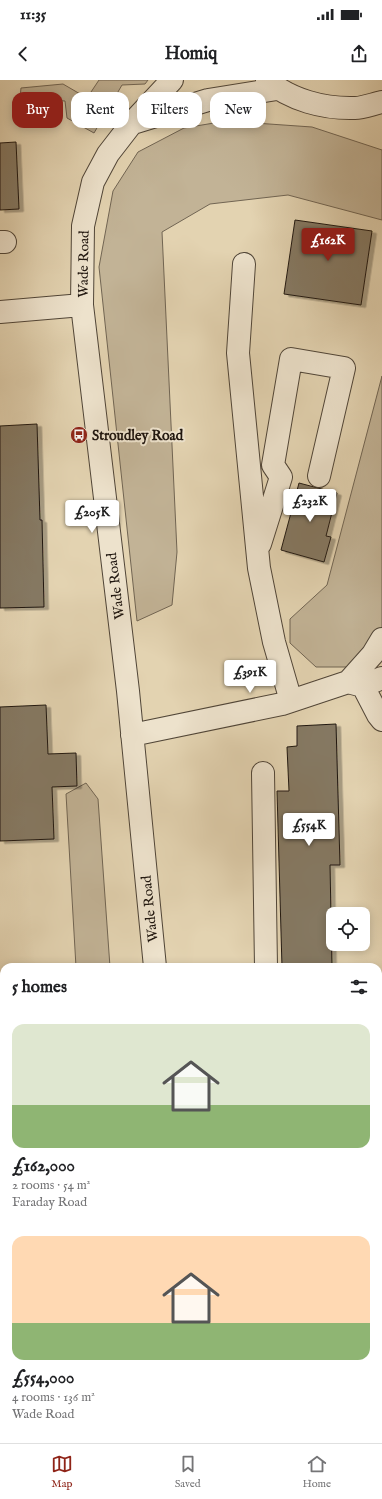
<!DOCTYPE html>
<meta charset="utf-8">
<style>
:root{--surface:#fff;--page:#f2f2f2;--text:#202124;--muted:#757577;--line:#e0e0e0;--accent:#8f2418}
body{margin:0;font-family:"IM FELL English",serif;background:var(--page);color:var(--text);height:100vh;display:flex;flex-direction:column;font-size:15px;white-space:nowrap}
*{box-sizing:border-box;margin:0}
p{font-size:13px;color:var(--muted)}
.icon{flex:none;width:22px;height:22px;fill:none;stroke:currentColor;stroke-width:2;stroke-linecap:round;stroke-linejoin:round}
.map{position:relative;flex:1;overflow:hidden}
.drawer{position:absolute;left:0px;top:883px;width:382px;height:480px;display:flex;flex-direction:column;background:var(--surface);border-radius:12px 12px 0 0;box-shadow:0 2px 10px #0003}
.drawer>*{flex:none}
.hud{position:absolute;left:12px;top:12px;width:358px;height:36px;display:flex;gap:8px}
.buttons{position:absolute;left:326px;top:827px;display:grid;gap:8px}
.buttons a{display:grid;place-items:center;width:44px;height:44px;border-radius:8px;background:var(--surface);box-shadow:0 2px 10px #0003;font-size:20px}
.price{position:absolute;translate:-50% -34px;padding:0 9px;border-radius:4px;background:#fff;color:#222;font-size:13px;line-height:26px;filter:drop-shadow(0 1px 2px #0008)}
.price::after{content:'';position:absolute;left:50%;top:24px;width:12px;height:9px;margin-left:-6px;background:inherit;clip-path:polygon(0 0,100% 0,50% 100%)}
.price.selected{background:var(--accent);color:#fff}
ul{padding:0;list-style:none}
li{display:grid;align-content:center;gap:8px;height:212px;padding:0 12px}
li span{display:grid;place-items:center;height:124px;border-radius:12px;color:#555}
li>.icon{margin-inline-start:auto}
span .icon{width:72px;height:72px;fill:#fffc;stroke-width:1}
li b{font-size:17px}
h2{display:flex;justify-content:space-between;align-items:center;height:48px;padding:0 12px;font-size:17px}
.tag{padding:0 14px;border-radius:12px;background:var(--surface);box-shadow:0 2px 10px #0003;font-size:14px;line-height:36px}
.tag.selected{background:var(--accent);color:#fff}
.status{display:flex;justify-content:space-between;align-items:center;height:28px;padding:0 20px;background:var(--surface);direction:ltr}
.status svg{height:11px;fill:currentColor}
header{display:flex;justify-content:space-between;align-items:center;height:52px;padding:0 12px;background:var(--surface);font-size:18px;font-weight:800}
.tab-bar{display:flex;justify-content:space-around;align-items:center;height:56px;border-top:1px solid var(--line);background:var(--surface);font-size:11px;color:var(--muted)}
.tab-bar a{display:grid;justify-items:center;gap:2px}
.tab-bar .selected{color:var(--accent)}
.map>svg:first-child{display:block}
.green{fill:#c2b396;stroke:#716553}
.building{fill:#857964;stroke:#201710;filter:url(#shadow)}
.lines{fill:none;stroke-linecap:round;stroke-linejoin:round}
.minor-casing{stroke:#514638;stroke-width:24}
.minor{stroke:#ede2cc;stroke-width:22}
.labels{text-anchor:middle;stroke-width:4;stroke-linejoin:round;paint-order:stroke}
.street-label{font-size:14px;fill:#201710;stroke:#ede2cc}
.poi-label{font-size:14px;font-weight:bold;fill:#201710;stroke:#ede2cc;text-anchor:start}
</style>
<div class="status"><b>11:35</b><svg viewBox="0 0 49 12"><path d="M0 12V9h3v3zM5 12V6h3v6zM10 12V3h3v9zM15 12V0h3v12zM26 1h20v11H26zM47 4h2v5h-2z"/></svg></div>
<header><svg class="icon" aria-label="back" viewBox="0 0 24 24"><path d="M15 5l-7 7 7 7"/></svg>Homiq<svg class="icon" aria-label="share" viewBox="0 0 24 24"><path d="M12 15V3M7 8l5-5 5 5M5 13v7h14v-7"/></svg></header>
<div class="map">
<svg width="382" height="1363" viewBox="0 0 382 1363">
<defs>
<filter id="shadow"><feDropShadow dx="4.5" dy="2.5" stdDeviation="0" flood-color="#0004"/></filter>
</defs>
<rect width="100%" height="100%" fill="#e3d3b1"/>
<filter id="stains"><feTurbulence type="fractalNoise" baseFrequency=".005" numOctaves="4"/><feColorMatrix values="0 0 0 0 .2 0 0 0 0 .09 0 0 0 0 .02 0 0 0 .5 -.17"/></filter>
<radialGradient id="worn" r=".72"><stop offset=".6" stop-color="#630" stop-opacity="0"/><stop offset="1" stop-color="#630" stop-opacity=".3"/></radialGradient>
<!-- green -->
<path class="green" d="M 99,0 L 148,0 L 145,4 L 122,5 L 94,53 L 67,38 L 65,21 L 20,18 L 21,8 L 63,4 L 87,18 Z
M 226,41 L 312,47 L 382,70 L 382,140 L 288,115 L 210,124 L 162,152 L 177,472 L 172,525 L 137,541 L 99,187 L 113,111 L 138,72 L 184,48 Z
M 382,296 L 382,571 L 371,587 L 316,587 L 290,563 L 290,539 L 327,505 Z
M 86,703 L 98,719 L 110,887 L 76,887 L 66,714 Z
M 0,1103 L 4,1103 L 4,1197 L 0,1198 Z
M 88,1359 L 173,1359 L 173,1363 L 87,1363 Z"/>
<!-- building -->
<path class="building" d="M 16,62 L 19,129 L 0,130 L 0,63 Z
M 295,140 L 372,151 L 361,225 L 284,214 Z
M 37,344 L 40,440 L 42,440 L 44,527 L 0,528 L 0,346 Z
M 299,403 L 337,413 L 326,456 L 331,457 L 324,482 L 281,470 Z
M 46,625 L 48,674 L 76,673 L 77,706 L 52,707 L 54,759 L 0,761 L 0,627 Z
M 336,644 L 340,785 L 330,785 L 332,887 L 282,887 L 277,711 L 289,711 L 287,667 L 297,666 L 297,646 Z"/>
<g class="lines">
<defs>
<path id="minor" d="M 267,0 C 290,20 324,29 355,28 C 363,28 373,24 382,22
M 133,43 L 208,20 L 277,9
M 0,162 L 5,162
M 244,184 L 238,273 L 259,488 L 274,562 L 291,621
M 0,232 L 82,225
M 260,464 L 281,397 L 273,385 L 291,279 L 344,288 L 319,396
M 382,598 L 363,606 L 378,635 L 382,640
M 348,602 L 373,574 L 382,559
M 132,655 L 282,624 L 348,602 L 363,606
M 263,693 L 266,887
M 155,887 L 128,611 L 82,225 L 83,146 L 93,102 L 108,74 L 132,43 L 172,0
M 378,948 L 382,948
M 0,991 L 4,990
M 378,1115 L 382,1115
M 0,1227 L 4,1226
M 378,1266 L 382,1265
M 196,1359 L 196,1363"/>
</defs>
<!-- minor casing -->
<use href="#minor" class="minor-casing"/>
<!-- minor -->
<use href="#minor" class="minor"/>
</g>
<!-- icons -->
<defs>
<symbol id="bus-disc" viewBox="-11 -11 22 22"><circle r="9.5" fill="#8f2418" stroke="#ede2cc"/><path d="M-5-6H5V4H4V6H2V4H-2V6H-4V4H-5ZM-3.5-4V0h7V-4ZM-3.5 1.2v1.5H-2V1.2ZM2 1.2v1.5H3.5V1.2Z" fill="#fff"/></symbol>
</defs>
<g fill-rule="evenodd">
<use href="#bus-disc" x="69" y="345" width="20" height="20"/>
</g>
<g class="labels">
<!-- street labels -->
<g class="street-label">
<text transform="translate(83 184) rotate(-89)" y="5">Wade Road</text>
<text transform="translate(115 506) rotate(-97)" y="5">Wade Road</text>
<text transform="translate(149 829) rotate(-96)" y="5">Wade Road</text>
</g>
<!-- poi labels -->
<g class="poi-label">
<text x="92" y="360">Stroudley Road</text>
</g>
</g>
<rect width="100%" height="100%" filter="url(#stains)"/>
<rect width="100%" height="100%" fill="url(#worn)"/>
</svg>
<div class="buttons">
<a><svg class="icon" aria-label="locate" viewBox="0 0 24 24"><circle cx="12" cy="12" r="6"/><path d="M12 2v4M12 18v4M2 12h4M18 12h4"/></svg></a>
</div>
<b class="price selected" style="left:328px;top:182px">£162K</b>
<b class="price" style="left:310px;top:443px">£232K</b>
<b class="price" style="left:92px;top:454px">£205K</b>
<b class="price" style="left:250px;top:614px">£391K</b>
<b class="price" style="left:309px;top:767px">£554K</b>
<div class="hud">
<a class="tag selected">Buy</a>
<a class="tag">Rent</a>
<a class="tag">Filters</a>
<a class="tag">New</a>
</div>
<section class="drawer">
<h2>5 homes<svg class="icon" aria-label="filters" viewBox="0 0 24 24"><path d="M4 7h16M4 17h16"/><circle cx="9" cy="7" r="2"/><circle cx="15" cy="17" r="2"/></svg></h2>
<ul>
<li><span style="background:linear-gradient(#dfe7d0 65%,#8fb573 0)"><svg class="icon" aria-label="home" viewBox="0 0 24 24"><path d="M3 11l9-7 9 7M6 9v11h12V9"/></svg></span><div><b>£162,000</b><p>2 rooms · 54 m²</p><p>Faraday Road</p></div></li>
<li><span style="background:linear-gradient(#ffd9b3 70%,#8fb573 0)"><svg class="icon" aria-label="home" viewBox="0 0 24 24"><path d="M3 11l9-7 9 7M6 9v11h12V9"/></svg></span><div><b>£554,000</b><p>4 rooms · 136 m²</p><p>Wade Road</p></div></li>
</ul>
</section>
</div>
<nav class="tab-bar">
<a class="selected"><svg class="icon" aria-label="map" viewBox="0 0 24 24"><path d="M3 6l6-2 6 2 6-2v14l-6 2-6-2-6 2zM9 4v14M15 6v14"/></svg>Map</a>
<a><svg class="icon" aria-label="saved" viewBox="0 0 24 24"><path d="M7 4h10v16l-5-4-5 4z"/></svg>Saved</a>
<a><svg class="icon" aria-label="home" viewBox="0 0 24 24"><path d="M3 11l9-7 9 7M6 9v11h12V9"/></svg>Home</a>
</nav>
